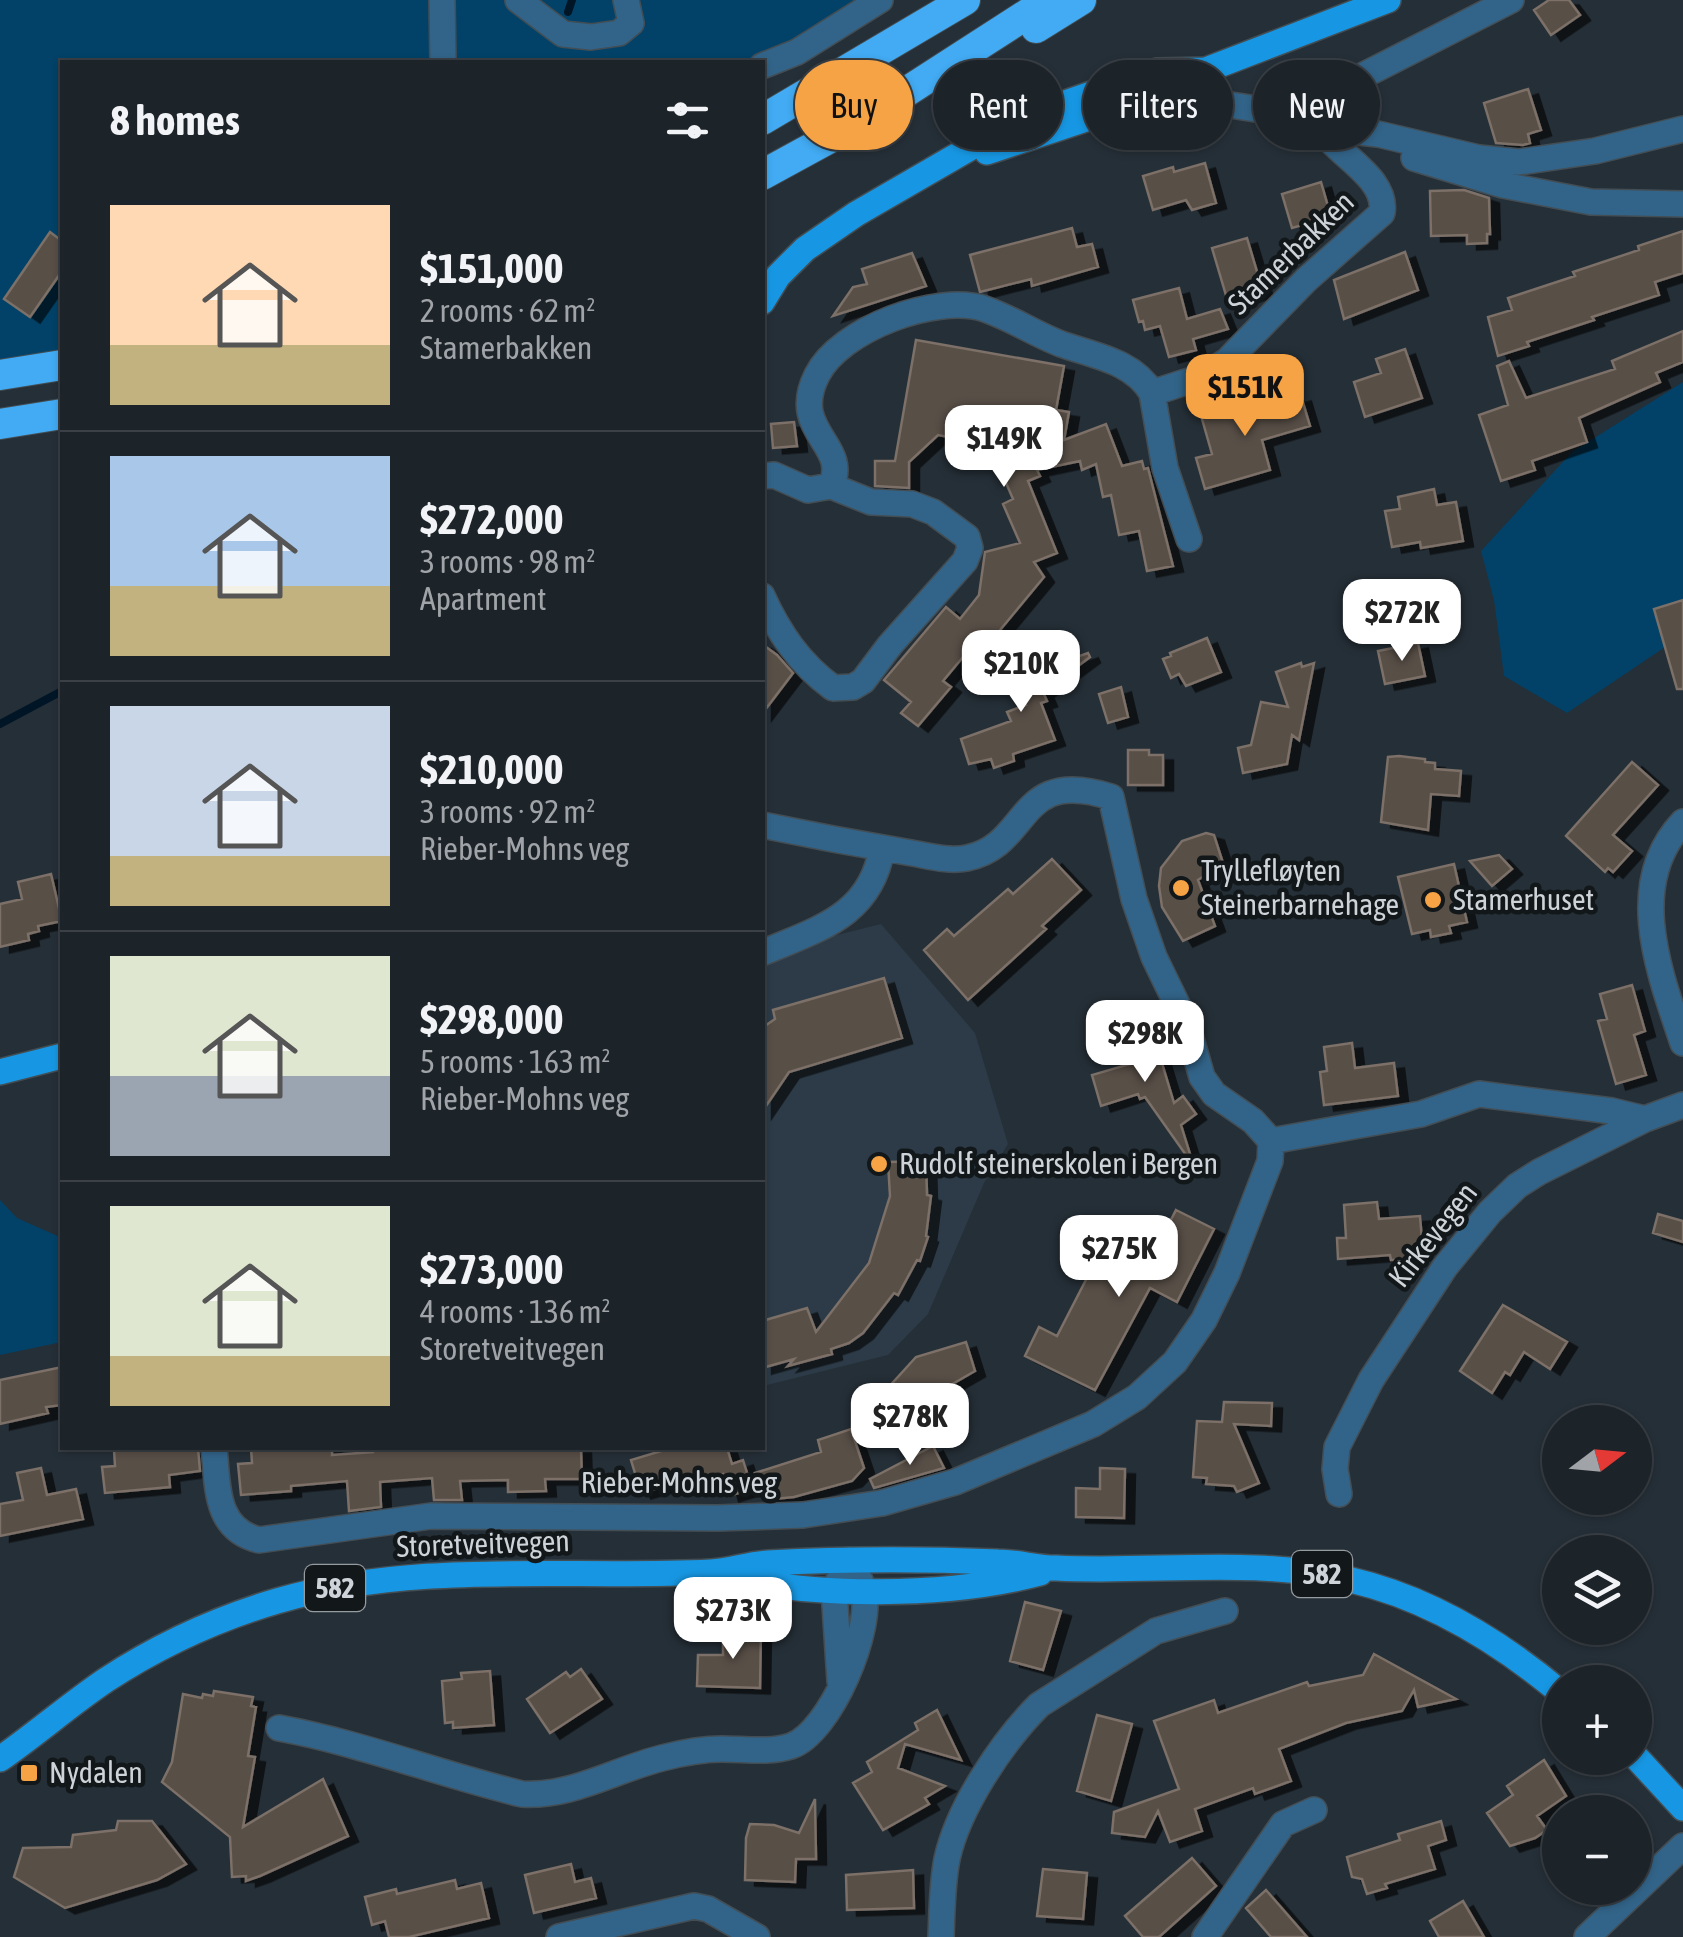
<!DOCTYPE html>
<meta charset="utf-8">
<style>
:root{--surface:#1c2329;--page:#292f35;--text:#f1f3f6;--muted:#a0a4a8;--line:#3a4046;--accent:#f5a345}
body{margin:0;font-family:"Asap Condensed",sans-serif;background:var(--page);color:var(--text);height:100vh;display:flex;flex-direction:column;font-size:38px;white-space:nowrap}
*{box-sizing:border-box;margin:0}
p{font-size:32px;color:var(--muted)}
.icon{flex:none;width:55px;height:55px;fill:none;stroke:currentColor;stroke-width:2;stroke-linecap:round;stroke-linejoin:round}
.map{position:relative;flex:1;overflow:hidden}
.details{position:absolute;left:60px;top:60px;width:705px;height:1390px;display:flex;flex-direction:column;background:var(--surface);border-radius:0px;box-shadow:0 2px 8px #0004,0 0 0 2px var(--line)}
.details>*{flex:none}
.hud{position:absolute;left:795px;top:60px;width:738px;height:90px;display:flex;gap:20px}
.needle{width:65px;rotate:74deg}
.controls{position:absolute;left:1542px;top:1405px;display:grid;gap:20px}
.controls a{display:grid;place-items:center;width:110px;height:110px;border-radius:50%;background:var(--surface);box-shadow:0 2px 8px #0004,0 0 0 2px var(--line);font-size:50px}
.price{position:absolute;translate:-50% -85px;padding:0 22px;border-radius:20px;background:#fff;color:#222;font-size:32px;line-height:65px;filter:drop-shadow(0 2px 5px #0008)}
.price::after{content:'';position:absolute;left:50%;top:60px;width:30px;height:22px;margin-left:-15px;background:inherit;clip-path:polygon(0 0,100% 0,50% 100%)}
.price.active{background:var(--accent);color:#111}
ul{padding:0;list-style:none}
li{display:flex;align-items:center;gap:30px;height:250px;padding:0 50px}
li+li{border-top:2px solid var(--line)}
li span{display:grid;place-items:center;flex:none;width:280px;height:200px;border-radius:0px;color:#555}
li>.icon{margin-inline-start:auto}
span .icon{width:120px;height:120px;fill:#fffc;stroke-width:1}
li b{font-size:42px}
h2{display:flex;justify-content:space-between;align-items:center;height:120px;padding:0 50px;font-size:42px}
.tag{padding:0 35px;border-radius:45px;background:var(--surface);box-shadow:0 2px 8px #0004,0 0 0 2px var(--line);font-size:35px;line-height:90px}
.tag.active{background:var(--accent);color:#111}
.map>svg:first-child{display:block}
.built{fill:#2c3b47}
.green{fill:#024268}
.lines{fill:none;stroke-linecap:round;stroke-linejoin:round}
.stream{stroke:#001627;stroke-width:8}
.building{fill:#594f46;stroke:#7b7067;stroke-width:2.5;filter:url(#shadow)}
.minor-casing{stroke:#434d54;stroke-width:28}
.major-casing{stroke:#434d54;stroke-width:28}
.highway-casing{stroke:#434d54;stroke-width:32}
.minor{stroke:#326489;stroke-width:25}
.major{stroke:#1797e3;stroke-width:25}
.highway{stroke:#42abf3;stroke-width:30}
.poi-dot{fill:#f5a345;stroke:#12171a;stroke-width:4}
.labels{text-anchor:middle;stroke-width:9;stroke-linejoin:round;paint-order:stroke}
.shield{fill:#12171a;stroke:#959b9f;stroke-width:2.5}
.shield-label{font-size:28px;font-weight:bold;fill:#cdd3d8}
.street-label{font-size:30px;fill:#cdd3d8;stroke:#12171a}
.poi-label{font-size:30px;fill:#cdd3d8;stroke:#12171a;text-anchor:start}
</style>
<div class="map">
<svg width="1683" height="1937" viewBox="0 0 1683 1937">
<defs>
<filter id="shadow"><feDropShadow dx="10" dy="5.5" stdDeviation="0" flood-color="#0009"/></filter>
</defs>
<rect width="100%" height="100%" fill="#252f37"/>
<!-- built -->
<path class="built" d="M 881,924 L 975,1033 L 1008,1144 L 984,1183 L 928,1314 L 888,1355 L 763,1386 L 763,963 L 801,944 Z"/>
<!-- green -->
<path class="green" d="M 0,0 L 877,0 L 752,62 L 62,62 L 62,354 L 0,363 Z
M 1683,382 L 1683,635 L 1567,713 L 1504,676 L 1494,600 L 1481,551 L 1572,452 Z
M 0,1200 L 17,1218 L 62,1238 L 62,1342 L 0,1355 Z"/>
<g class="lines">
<!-- stream -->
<path class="stream" d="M 568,12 L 572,0
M 0,724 L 62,691"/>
</g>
<!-- building -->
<path class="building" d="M 1549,0 L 1569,0 L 1580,15 L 1551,35 L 1534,10 Z
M 1528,89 L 1541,130 L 1528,134 L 1530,143 L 1523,145 L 1496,143 L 1484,103 Z
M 1205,163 L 1216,203 L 1192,210 L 1186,200 L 1153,210 L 1143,176 L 1173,167 L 1174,172 Z
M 1321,182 L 1331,217 L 1292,228 L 1282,194 Z
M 1464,190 L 1489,198 L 1490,234 L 1487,234 L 1487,243 L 1467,244 L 1467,235 L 1431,236 L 1430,191 Z
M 1072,228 L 1077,247 L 1092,244 L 1098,267 L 1032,286 L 1031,279 L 980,292 L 970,255 Z
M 1683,231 L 1683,273 L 1655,282 L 1659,295 L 1592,317 L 1594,320 L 1527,342 L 1529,346 L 1498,356 L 1488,317 L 1512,310 L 1508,298 L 1575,276 L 1573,272 L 1639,250 L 1638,246 Z
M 50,232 L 62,241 L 62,271 L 30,317 L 4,299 Z
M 1247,238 L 1263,292 L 1228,302 L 1212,248 Z
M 1405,252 L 1418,290 L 1344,319 L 1334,280 Z
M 912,253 L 926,286 L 833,316 L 853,287 L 867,284 L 862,269 Z
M 1179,288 L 1187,319 L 1220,309 L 1228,329 L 1193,339 L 1196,350 L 1169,357 L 1160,326 L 1145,330 L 1143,321 L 1139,322 L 1133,300 Z
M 1683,331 L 1683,362 L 1656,373 L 1660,382 L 1579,418 L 1587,442 L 1532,461 L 1535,470 L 1501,481 L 1479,415 L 1508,405 L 1497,366 L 1509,361 L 1526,398 L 1615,369 L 1612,361 Z
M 916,340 L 1064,366 L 1056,410 L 1069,412 L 1064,440 L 1106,424 L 1122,466 L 1142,461 L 1144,469 L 1148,468 L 1173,566 L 1147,571 L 1139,531 L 1119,535 L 1111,495 L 1103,497 L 1096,464 L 1082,470 L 1080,461 L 1037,470 L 1040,476 L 1028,481 L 1057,553 L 1034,562 L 1044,577 L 986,647 L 978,639 L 943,681 L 951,687 L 918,726 L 901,713 L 911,702 L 884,680 L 946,607 L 960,619 L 979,595 L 985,552 L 1020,543 L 1003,504 L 1013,499 L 989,444 L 938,435 L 909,462 L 909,488 L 875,486 L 875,461 L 895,461 Z
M 1405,349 L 1422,398 L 1365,417 L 1354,382 L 1381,373 L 1376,359 Z
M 1301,396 L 1310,426 L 1262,440 L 1270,470 L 1205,489 L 1196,458 L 1212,454 L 1200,412 L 1226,405 L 1229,416 Z
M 794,422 L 797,446 L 773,448 L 771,424 Z
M 1434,489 L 1437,505 L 1456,502 L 1463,541 L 1421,548 L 1420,542 L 1392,547 L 1385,511 L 1400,509 L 1398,497 Z
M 1683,600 L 1683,689 L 1677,689 L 1654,609 Z
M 1207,638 L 1221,672 L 1186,686 L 1179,674 L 1171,678 L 1163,659 L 1171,656 L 1170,653 Z
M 1418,643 L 1425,676 L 1385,684 L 1378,651 Z
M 762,644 L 777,655 L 793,673 L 762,714 Z
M 1029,652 L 1036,671 L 1088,653 L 1090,657 L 1043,692 L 1047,701 L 1041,703 L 1055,740 L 1013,754 L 1014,761 L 994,768 L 991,759 L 969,764 L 961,739 L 1011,721 L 1007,712 L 1026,705 L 1009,659 Z
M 1301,663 L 1302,667 L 1314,663 L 1299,740 L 1292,735 L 1287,764 L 1243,773 L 1238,748 L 1251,745 L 1261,702 L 1288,707 L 1276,672 Z
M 1121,687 L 1128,717 L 1108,723 L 1099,694 Z
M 1128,750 L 1149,750 L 1149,755 L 1163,755 L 1163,785 L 1128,785 Z
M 1399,756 L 1425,759 L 1425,762 L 1435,763 L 1435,769 L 1461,771 L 1459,796 L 1431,794 L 1428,830 L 1381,822 L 1388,757 Z
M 1632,762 L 1658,785 L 1613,835 L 1632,851 L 1613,872 L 1608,868 L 1605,872 L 1566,836 Z
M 1206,833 L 1214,835 L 1223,863 L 1198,880 L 1215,926 L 1183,941 L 1162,907 L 1159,886 L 1161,868 L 1182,841 Z
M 1499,855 L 1512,869 L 1492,886 L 1470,861 Z
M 1052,859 L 1081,890 L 1042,926 L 1046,929 L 968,1000 L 924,950 L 947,929 L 954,936 L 1008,889 L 1013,894 Z
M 1454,864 L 1467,922 L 1449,926 L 1451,933 L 1431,937 L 1430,930 L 1412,934 L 1398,877 Z
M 51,874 L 62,921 L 38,926 L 39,931 L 28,934 L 29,940 L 0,947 L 0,904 L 22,899 L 18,882 Z
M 884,978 L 902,1038 L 789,1072 L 762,1112 L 762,1028 L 775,1019 L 773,1010 Z
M 1632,985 L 1645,1031 L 1634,1035 L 1646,1075 L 1616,1084 L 1598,1021 L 1607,1019 L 1600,994 Z
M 1152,1030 L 1174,1103 L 1183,1096 L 1196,1114 L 1181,1125 L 1190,1154 L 1186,1155 L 1145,1097 L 1140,1099 L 1138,1094 L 1101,1106 L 1092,1075 L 1130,1064 L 1122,1039 Z
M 1352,1043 L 1355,1068 L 1394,1063 L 1398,1096 L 1324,1105 L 1320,1072 L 1327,1071 L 1324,1047 Z
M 926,1161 L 927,1195 L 931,1196 L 926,1236 L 928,1237 L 920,1261 L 917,1260 L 898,1295 L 894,1293 L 863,1333 L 849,1343 L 831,1349 L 832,1354 L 788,1366 L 794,1359 L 762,1368 L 762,1321 L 807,1308 L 816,1332 L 869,1263 L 890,1196 L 888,1162 Z
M 1377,1202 L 1379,1219 L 1420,1216 L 1422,1241 L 1413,1259 L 1391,1260 L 1390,1255 L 1338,1259 L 1337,1238 L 1346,1238 L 1344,1205 Z
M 1176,1210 L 1214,1229 L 1177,1302 L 1150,1288 L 1095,1390 L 1025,1356 L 1039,1327 L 1057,1336 L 1108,1237 L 1151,1259 Z
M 1658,1214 L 1683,1221 L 1683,1242 L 1653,1233 Z
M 1503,1305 L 1567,1342 L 1550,1369 L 1524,1352 L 1510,1375 L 1505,1372 L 1492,1393 L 1460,1371 Z
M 966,1342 L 975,1371 L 930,1397 L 914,1415 L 887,1389 L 916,1357 Z
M 62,1367 L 62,1405 L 46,1407 L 48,1413 L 0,1424 L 0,1380 Z
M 1224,1402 L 1272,1403 L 1271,1426 L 1234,1424 L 1259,1483 L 1237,1492 L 1234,1486 L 1206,1484 L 1207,1478 L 1193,1477 L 1197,1421 L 1222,1422 Z
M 851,1429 L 864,1468 L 852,1481 L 794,1497 L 764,1500 L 755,1473 L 821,1452 L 818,1440 Z
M 933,1446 L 944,1468 L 874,1488 L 870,1479 Z
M 135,1448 L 198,1448 L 200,1471 L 169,1475 L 170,1487 L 105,1493 L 102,1467 L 115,1466 L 114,1450 Z
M 251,1448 L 332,1448 L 332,1455 L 373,1452 L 373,1448 L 581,1448 L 582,1479 L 545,1479 L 546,1491 L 508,1492 L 508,1480 L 460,1481 L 462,1500 L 434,1500 L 432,1478 L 380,1482 L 381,1507 L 349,1511 L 347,1481 L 291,1486 L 291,1491 L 241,1495 L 238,1464 L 252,1463 Z
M 671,1448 L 727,1448 L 732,1464 L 743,1460 L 752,1489 L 729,1496 L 723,1474 L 683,1485 L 682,1481 L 641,1493 L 631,1460 Z
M 41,1468 L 47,1495 L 76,1489 L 83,1519 L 0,1536 L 0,1504 L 23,1500 L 17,1473 Z
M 1100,1468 L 1125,1469 L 1124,1518 L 1076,1517 L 1076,1488 L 1100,1489 Z
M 1025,1602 L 1061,1611 L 1043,1670 L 1010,1661 Z
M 723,1629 L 761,1630 L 760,1688 L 697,1686 L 698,1655 L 723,1655 Z
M 1374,1654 L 1456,1699 L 1418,1707 L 1414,1690 L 1402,1711 L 1346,1723 L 1279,1749 L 1291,1781 L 1255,1794 L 1253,1788 L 1195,1809 L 1202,1831 L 1170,1842 L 1158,1811 L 1145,1837 L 1112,1833 L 1114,1812 L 1179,1789 L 1154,1721 L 1214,1700 L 1218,1713 L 1307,1682 L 1309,1686 L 1363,1675 Z
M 581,1669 L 602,1699 L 550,1733 L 527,1699 L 566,1672 L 570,1677 Z
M 490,1671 L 494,1725 L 453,1728 L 453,1722 L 445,1723 L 442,1681 L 462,1679 L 461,1673 Z
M 214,1691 L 253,1697 L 251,1706 L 256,1707 L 248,1756 L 255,1757 L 243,1827 L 323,1779 L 348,1836 L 260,1876 L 246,1881 L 246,1876 L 232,1877 L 230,1837 L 162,1782 L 172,1762 L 183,1694 L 202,1698 L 203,1694 L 213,1696 Z
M 937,1710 L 961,1760 L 905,1744 L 898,1768 L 945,1786 L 925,1798 L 929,1804 L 883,1830 L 853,1783 L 872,1772 L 867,1762 L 918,1730 L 915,1723 Z
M 1097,1715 L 1132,1724 L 1111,1801 L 1077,1791 Z
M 1544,1760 L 1566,1796 L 1537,1816 L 1547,1830 L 1535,1838 L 1510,1846 L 1487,1813 L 1513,1795 L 1507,1786 Z
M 815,1799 L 816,1859 L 796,1859 L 795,1882 L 745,1880 L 746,1838 L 750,1824 L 774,1825 L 799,1833 Z
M 118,1821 L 152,1821 L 186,1864 L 157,1880 L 65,1908 L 14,1877 L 23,1848 L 71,1847 L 73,1835 L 116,1830 Z
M 1441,1821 L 1446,1840 L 1428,1846 L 1435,1869 L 1385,1884 L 1387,1888 L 1367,1894 L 1362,1879 L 1352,1877 L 1347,1857 L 1400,1840 L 1398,1834 Z
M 1192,1858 L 1216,1886 L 1159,1937 L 1143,1937 L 1125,1916 Z
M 571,1864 L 575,1882 L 591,1878 L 596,1898 L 534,1913 L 525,1875 Z
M 1043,1869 L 1087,1873 L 1083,1919 L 1037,1916 Z
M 913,1870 L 914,1908 L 847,1910 L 846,1875 Z
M 455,1880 L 457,1889 L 481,1883 L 489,1918 L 409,1937 L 389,1937 L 385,1921 L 372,1925 L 365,1897 L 396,1889 L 397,1894 Z
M 1266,1890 L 1307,1937 L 1271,1937 L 1246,1908 Z
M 1463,1901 L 1484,1937 L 1439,1937 L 1430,1921 Z"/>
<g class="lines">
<defs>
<path id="minor" d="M 442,0 L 443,62
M 518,0 L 563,34 L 591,37 L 619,33 L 631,23 L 626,0
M 762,66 L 797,52 L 880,0
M 1206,70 L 1218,103 L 1288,114 L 1320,128 L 1378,134 L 1479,158 L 1519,162 L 1595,151 L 1683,129
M 1288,114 L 1511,0
M 1414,158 L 1503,185 L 1591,202 L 1683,204
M 1152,393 L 1165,468 L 1189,539
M 762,476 L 774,475 L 808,490 L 831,486 C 851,444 788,432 817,375 C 840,329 937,293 985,309 C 1011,318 1035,334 1061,344 C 1095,356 1133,361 1152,393 L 1201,377 L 1227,361 L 1306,280 L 1382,213 C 1388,178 1338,156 1320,128
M 762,596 C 779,633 799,663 833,688 L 853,687 L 863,681 L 890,645 L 965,561 L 970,548 L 967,537 L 933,512 L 912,504 L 871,502 L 831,486
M 1683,822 C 1624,884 1660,974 1683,1043
M 762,953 C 818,929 871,916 882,848
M 1271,1141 L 1421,1114 L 1479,1094 L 1612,1111 L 1645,1119
M 214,1448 C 218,1485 214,1529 259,1540 L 431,1516 L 718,1518 L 803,1515 L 882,1503 L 955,1482 L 1093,1424 L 1137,1397 L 1175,1362 L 1204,1320 L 1227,1273 L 1270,1161 L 1271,1141 L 1253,1121 L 1214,1094 L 1202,1077 L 1187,1025 L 1154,957 L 1134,899 L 1111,797 C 1015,766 1032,845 967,858 C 947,862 926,855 906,852 C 858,844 810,835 762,825
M 1339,1494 L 1335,1469 L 1337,1447 L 1371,1380 L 1445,1267 L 1490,1212 L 1517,1186 L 1539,1172 L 1645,1119 L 1683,1105
M 840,1681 L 834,1590 L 842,1574
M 279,1728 C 361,1743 439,1774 522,1794 C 572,1797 614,1770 662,1758 C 681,1753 702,1749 722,1749 C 744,1749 770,1753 791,1746 C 830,1733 875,1627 863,1588 C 860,1578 854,1569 849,1560
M 559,1937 L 694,1906 L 708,1909 L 757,1937
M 941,1937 C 942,1912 942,1884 947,1859 C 958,1808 1002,1742 1039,1705 L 1156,1631 L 1225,1611
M 1205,1937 L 1283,1824 L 1314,1810
M 1587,1937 L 1683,1846"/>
<path id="major" d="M 987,152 L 1176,89 L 1206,70 L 1388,0
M 762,302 L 778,276 L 805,249 L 856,214 L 1008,126 L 1048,109 L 1157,71 L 1206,70
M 0,1072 L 62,1056
M 718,1573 C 806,1599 951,1597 1040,1573
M 1635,1756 L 1683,1808
M 0,1759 C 36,1734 69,1705 106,1680 C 158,1646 216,1619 277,1601 C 419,1560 565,1579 711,1572 C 730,1571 749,1564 768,1563 C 844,1559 922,1559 998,1562 C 1018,1562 1036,1568 1056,1568 C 1154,1573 1255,1557 1351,1580 C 1428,1598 1500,1642 1560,1692"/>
<path id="highway" d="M 1036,28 L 1081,0
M 762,120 L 965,0
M 762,175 L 861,121 L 1049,0
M 0,375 L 62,365
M 0,424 L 62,414"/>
</defs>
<!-- minor casing -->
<use href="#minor" class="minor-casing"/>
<!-- major casing -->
<use href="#major" class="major-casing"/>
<!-- highway casing -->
<use href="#highway" class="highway-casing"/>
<!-- minor -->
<use href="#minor" class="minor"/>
<!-- major -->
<use href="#major" class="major"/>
<!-- highway -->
<use href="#highway" class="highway"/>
</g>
<!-- markers -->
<g class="poi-dot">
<circle cx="1181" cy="888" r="10"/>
<circle cx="1433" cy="900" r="10"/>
<circle cx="879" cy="1164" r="10"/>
<rect x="19" y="1763" width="20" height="20" rx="5"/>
</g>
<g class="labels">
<!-- shield labels -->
<g class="shield">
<rect x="1292" y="1551" width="60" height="46" rx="8"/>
<rect x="305" y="1565" width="60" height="46" rx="8"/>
</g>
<g class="shield-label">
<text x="1322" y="1584">582</text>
<text x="335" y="1598">582</text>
</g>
<!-- street labels -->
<g class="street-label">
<text transform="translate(1291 253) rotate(-44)" y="10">Stamerbakken</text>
<text transform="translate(1433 1235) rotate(-52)" y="10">Kirkevegen</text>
<text x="679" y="1493">Rieber-Mohns veg</text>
<text transform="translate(483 1544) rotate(-2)" y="10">Storetveitvegen</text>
</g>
<!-- poi labels -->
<g class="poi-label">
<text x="1201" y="881">Tryllefløyten<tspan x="1201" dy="34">Steinerbarnehage</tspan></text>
<text x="1453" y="910">Stamerhuset</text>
<text x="899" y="1174">Rudolf steinerskolen i Bergen</text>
<text x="49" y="1783">Nydalen</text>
</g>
</g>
</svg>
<div class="controls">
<a><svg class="needle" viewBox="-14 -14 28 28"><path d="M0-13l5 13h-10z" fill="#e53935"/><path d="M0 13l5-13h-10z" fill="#a0a4a8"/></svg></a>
<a><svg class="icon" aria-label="layers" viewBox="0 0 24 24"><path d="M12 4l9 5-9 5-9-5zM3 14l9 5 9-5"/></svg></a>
<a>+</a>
<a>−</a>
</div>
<b class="price active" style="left:1245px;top:439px">$151K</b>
<b class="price" style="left:1004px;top:490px">$149K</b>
<b class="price" style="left:1402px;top:664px">$272K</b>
<b class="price" style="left:1021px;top:715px">$210K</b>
<b class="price" style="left:1145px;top:1085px">$298K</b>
<b class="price" style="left:1119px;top:1300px">$275K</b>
<b class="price" style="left:910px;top:1468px">$278K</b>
<b class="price" style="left:733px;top:1662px">$273K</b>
<div class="hud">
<a class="tag active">Buy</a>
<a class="tag">Rent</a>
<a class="tag">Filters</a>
<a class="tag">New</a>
</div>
<section class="details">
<h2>8 homes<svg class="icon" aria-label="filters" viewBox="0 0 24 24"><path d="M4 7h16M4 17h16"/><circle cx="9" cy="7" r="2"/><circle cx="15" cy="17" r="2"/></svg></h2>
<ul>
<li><span style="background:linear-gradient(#ffd9b3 70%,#c2b280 0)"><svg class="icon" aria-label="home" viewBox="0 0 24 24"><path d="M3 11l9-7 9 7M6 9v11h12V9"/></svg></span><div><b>$151,000</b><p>2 rooms · 62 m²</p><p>Stamerbakken</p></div></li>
<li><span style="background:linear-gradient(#a9c7e8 65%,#c2b280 0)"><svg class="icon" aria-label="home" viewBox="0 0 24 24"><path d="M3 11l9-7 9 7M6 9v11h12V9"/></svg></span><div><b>$272,000</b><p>3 rooms · 98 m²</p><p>Apartment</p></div></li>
<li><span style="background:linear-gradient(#c9d6e8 75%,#c2b280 0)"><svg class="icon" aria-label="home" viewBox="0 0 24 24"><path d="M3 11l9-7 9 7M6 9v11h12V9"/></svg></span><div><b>$210,000</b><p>3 rooms · 92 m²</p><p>Rieber-Mohns veg</p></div></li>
<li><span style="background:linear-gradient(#dfe7d0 60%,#9aa5b1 0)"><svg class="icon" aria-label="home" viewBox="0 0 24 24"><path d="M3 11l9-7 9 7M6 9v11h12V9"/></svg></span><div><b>$298,000</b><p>5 rooms · 163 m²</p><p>Rieber-Mohns veg</p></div></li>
<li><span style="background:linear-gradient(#dfe7d0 75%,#c2b280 0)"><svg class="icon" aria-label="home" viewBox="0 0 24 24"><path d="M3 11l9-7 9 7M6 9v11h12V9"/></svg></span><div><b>$273,000</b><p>4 rooms · 136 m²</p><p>Storetveitvegen</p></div></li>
</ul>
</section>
</div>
